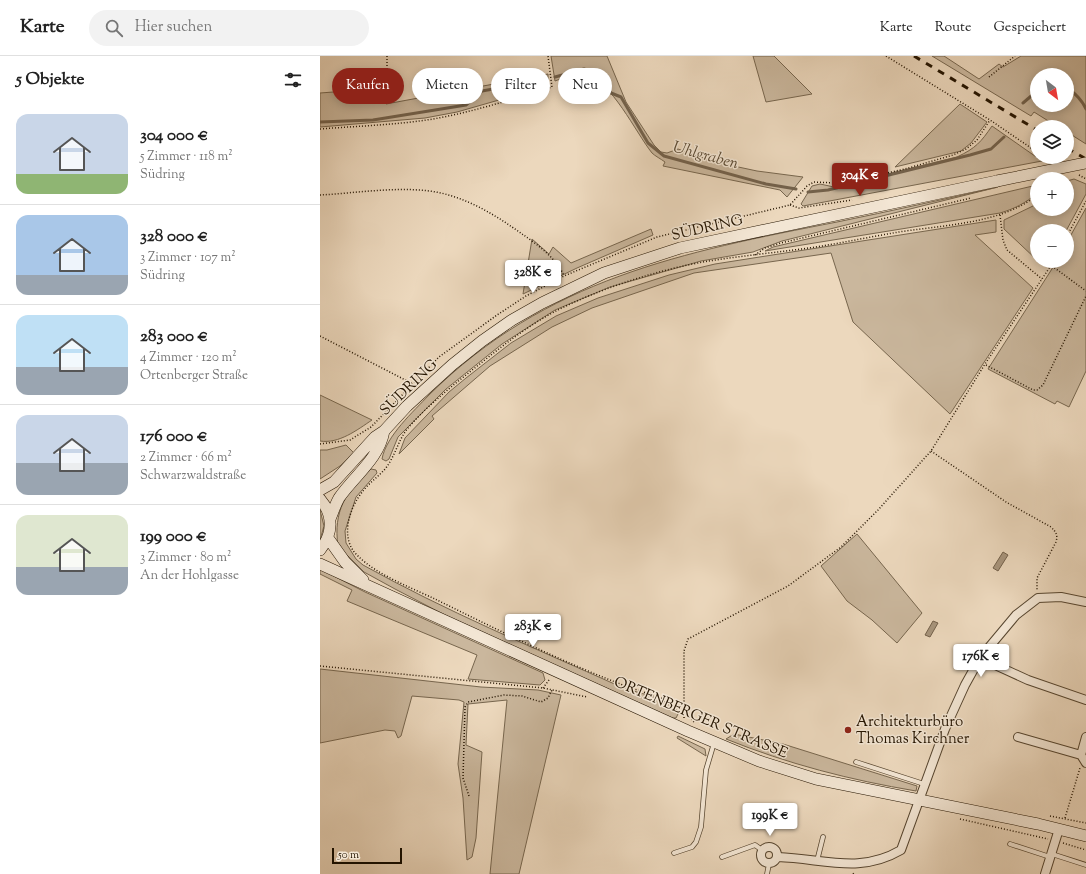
<!DOCTYPE html>
<html lang="de">
<meta charset="utf-8">
<style>
:root{--surface:#fff;--page:#f2f2f2;--text:#222;--muted:#767676;--line:#e0e0e0;--accent:#8f2418}
body{margin:0;font-family:"Sorts Mill Goudy",serif;background:var(--page);color:var(--text);height:100vh;display:flex;flex-direction:column;font-size:15px;white-space:nowrap}
*{box-sizing:border-box;margin:0}
p{font-size:13px;color:var(--muted)}
.icon{flex:none;width:22px;height:22px;fill:none;stroke:currentColor;stroke-width:2;stroke-linecap:round;stroke-linejoin:round}
.map{position:relative;flex:1;overflow:hidden}
.details{display:flex;flex-direction:column;background:var(--surface);width:320px}
.details>*{flex:none}
.top-card{position:absolute;left:12px;top:12px;width:380px;height:36px;display:flex;gap:8px}
.needle{width:26px;rotate:149deg}
.tools{position:absolute;left:710px;top:12px;display:grid;gap:8px}
.tools a{display:grid;place-items:center;width:44px;height:44px;border-radius:50%;background:var(--surface);box-shadow:0 2px 10px #0003;font-size:20px}
.scale{position:absolute;left:12px;bottom:10px;width:70px;box-sizing:border-box;padding-left:4px;border:2px solid #241400;border-top:0;font-size:11px;line-height:14px;white-space:nowrap;color:#241400;-webkit-text-stroke:3px #f3e6d4;paint-order:stroke}
.price{position:absolute;translate:-50% -34px;padding:0 9px;border-radius:4px;background:#fff;color:#222;font-size:13px;line-height:26px;filter:drop-shadow(0 1px 2px #0008)}
.price::after{content:'';position:absolute;left:50%;top:24px;width:12px;height:9px;margin-left:-6px;background:inherit;clip-path:polygon(0 0,100% 0,50% 100%)}
.price.on{background:var(--accent);color:#fff}
ul{padding:0;list-style:none}
li{display:flex;align-items:center;gap:12px;height:100px;padding:0 16px}
li+li{border-top:1px solid var(--line)}
li span{display:grid;place-items:center;flex:none;width:112px;height:80px;border-radius:12px;color:#555}
li>.icon{margin-inline-start:auto}
span .icon{width:48px;height:48px;fill:#fffc;stroke-width:1}
li b{font-size:17px}
h2{display:flex;justify-content:space-between;align-items:center;height:48px;padding:0 16px;font-size:17px}
.chip{padding:0 14px;border-radius:18px;background:var(--surface);box-shadow:0 2px 10px #0003;font-size:14px;line-height:36px}
.chip.on{background:var(--accent);color:#fff}
header{display:flex;align-items:center;gap:24px;box-sizing:border-box;height:56px;padding:0 20px;background:var(--surface);border-bottom:1px solid var(--line)}
header strong{font-size:19px}
nav{display:flex;gap:22px;margin-inline-start:auto;font-size:14px}
.search{width:280px;height:36px;background:var(--page);display:flex;align-items:center;gap:10px;box-sizing:border-box;padding:0 14px;border-radius:22px;color:var(--muted);font-size:15px}
main{display:flex;flex:1;min-height:0}
.map>svg:first-child{display:block}
.green{fill:#cab79d;stroke:#77664e;fill-rule:evenodd}
.water{fill:#a8957d;stroke:#73614b}
.lines{fill:none;stroke-linecap:round;stroke-linejoin:round}
.stream{stroke:#73614b;stroke-width:3}
.lane-casing{stroke:#56452f;stroke-width:5.5}
.street-casing{stroke:#56452f;stroke-width:10}
.secondary-casing{stroke:#241400;stroke-width:12}
.path{stroke:#241400;stroke-width:1.5;stroke-dasharray:1 2;stroke-linecap:butt}
.lane{stroke:#f3e6d4;stroke-width:4}
.street{stroke:#f3e6d4;stroke-width:8}
.secondary{stroke:#f3e6d4;stroke-width:11}
.rail{stroke:#241400;stroke-width:3;stroke-dasharray:7 7;stroke-linecap:butt}
.secondary-bridge-casing{stroke:#241400;stroke-width:12;stroke-linecap:butt}
.secondary-bridge{stroke:#f3e6d4;stroke-width:11}
.poi-dot{fill:#8f2418;stroke:#f3e6d4;stroke-width:1.5}
.labels{text-anchor:middle;stroke-width:3;stroke-linejoin:round;paint-order:stroke}
.street-label{font-size:15px;fill:#241400;stroke:#f3e6d4}
.poi-label{font-size:15px;fill:#241400;stroke:#f3e6d4;text-anchor:start}
.water-label{font-size:16px;font-style:italic;fill:#594832;stroke:#f3e6d4}
</style>
<header>
<strong>Karte</strong>
<div class="search"><svg class="icon" aria-label="search" viewBox="0 0 24 24"><circle cx="10" cy="10" r="6"/><path d="M15 15l6 6"/></svg>Hier suchen</div>
<nav><a>Karte</a><a>Route</a><a>Gespeichert</a></nav>
</header>
<main>
<section class="details">
<h2>5 Objekte<svg class="icon" aria-label="filters" viewBox="0 0 24 24"><path d="M4 7h16M4 17h16"/><circle cx="9" cy="7" r="2"/><circle cx="15" cy="17" r="2"/></svg></h2>
<ul>
<li><span style="background:linear-gradient(#c9d6e8 75%,#8fb573 0)"><svg class="icon" aria-label="home" viewBox="0 0 24 24"><path d="M3 11l9-7 9 7M6 9v11h12V9"/></svg></span><div><b>304 000 €</b><p>5 Zimmer · 118 m²</p><p>Südring</p></div></li>
<li><span style="background:linear-gradient(#a9c7e8 75%,#9aa5b1 0)"><svg class="icon" aria-label="home" viewBox="0 0 24 24"><path d="M3 11l9-7 9 7M6 9v11h12V9"/></svg></span><div><b>328 000 €</b><p>3 Zimmer · 107 m²</p><p>Südring</p></div></li>
<li><span style="background:linear-gradient(#bfe0f5 65%,#9aa5b1 0)"><svg class="icon" aria-label="home" viewBox="0 0 24 24"><path d="M3 11l9-7 9 7M6 9v11h12V9"/></svg></span><div><b>283 000 €</b><p>4 Zimmer · 120 m²</p><p>Ortenberger Straße</p></div></li>
<li><span style="background:linear-gradient(#c9d6e8 60%,#9aa5b1 0)"><svg class="icon" aria-label="home" viewBox="0 0 24 24"><path d="M3 11l9-7 9 7M6 9v11h12V9"/></svg></span><div><b>176 000 €</b><p>2 Zimmer · 66 m²</p><p>Schwarzwaldstraße</p></div></li>
<li><span style="background:linear-gradient(#dfe7d0 65%,#9aa5b1 0)"><svg class="icon" aria-label="home" viewBox="0 0 24 24"><path d="M3 11l9-7 9 7M6 9v11h12V9"/></svg></span><div><b>199 000 €</b><p>3 Zimmer · 80 m²</p><p>An der Hohlgasse</p></div></li>
</ul>
</section>
<div class="map">
<svg width="766" height="818" viewBox="0 0 766 818">
<rect width="100%" height="100%" fill="#ecd8bd"/>
<filter id="stains"><feTurbulence type="fractalNoise" baseFrequency=".005" numOctaves="4"/><feColorMatrix values="0 0 0 0 .2 0 0 0 0 .09 0 0 0 0 .02 0 0 0 .5 -.17"/></filter>
<radialGradient id="worn" r=".72"><stop offset=".6" stop-color="#630" stop-opacity="0"/><stop offset="1" stop-color="#630" stop-opacity=".3"/></radialGradient>
<!-- green -->
<path class="green" d="M 231,0 L 287,0 L 306,46 L 334,89 L 341,96 L 347,97 L 358,93 L 395,106 L 437,115 L 483,121 L 467,141 L 460,134 L 343,110 L 345,106 C 341,103 335,100 332,97 C 316,77 291,24 265,18 C 256,16 243,22 235,25 Z
M 433,0 L 454,0 L 492,38 L 446,46 Z
M 612,0 L 624,0 L 659,23 L 679,8 L 683,11 L 701,0 L 766,0 L 766,88 L 747,76 L 747,71 L 738,71 L 714,56 L 711,60 ZM 717,19 L 747,19 L 747,49 L 717,49 Z
M 228,18 L 228,30 L 137,56 L 105,62 L 0,71 L 0,37 L 67,32 L 66,48 Z
M 640,48 L 667,66 L 651,87 L 641,95 L 575,111 Z
M 672,70 L 722,105 L 483,150 L 481,148 L 492,130 L 500,128 L 514,131 L 637,101 C 656,92 661,86 672,70 Z
M 754,123 L 766,128 L 766,138 L 746,175 L 717,175 L 717,204 L 684,173 L 684,164 L 713,150 L 717,146 L 717,153 L 747,153 L 747,125 Z
M 717,129 L 717,137 C 706,147 694,153 680,157 L 445,195 L 453,191 Z
M 678,131 L 462,185 L 433,196 L 381,205 L 290,231 L 235,254 L 182,288 L 126,333 L 78,381 L 69,403 L 66,405 L 62,403 C 66,380 94,355 109,339 C 226,223 363,196 517,166 C 571,155 625,143 678,131 Z
M 766,152 L 766,315 L 749,351 L 737,345 L 735,348 L 668,313 L 737,205 L 747,205 L 747,186 Z
M 676,164 L 676,176 L 655,179 L 713,232 L 630,358 L 533,266 L 511,197 L 374,217 L 272,252 L 232,271 L 170,310 L 112,360 L 114,363 L 79,398 L 85,382 L 129,336 L 146,322 L 191,287 L 236,260 L 278,242 L 349,219 L 395,208 Z
M 331,173 L 333,179 L 257,212 L 203,238 L 212,183 L 229,198 L 233,191 L 251,207 Z
M 0,339 L 52,364 C 37,374 19,388 0,385 Z
M 26,389 L 34,397 L 20,410 L 0,423 L 0,394 L 7,394 Z
M 51,413 L 56,414 L 57,417 L 36,441 L 25,475 L 26,487 L 36,503 L 43,509 C 126,555 212,591 299,630 C 318,638 344,640 359,656 L 356,662 L 352,662 L 125,559 L 75,533 L 44,516 L 18,490 C 13,455 26,435 51,413 Z
M 0,454 L 4,470 L 0,484 Z
M 537,478 L 602,557 L 577,587 L 552,564 L 527,545 L 501,510 Z
M 0,513 L 45,536 L 223,617 L 225,624 L 220,629 L 148,623 L 157,599 L 27,545 L 32,534 L 0,518 Z
M 0,613 L 161,631 L 218,634 L 241,639 L 199,818 L 170,818 L 187,644 L 148,648 L 146,689 L 162,696 L 156,782 L 152,801 L 147,804 L 143,742 L 138,708 L 144,646 L 139,644 L 92,640 L 81,680 L 78,682 L 75,675 L 65,674 L 0,687 Z
M 414,678 L 463,688 L 597,730 L 596,735 C 530,724 468,708 406,683 Z
M 358,680 L 385,693 L 386,700 L 357,682 Z"/>
<!-- water -->
<path class="water" d="M 683,496 L 688,499 L 678,515 L 673,512 Z
M 613,565 L 618,567 L 610,581 L 605,579 Z"/>
<g class="lines">
<!-- stream -->
<path class="stream" d="M 235,21 L 264,13 L 277,18 L 291,37 L 301,41 L 328,87 L 344,100 L 446,128 L 476,133
M 747,33 C 755,36 763,46 766,53
M 703,47 L 717,35
M 0,66 L 53,64 L 146,49 L 162,35 L 224,24
M 488,136 L 508,134 L 650,99 L 671,93 L 684,81"/>
<defs>
<path id="lane" d="M 536,706 L 604,728
M 690,788 L 730,801
M 354,797 L 372,791 L 376,786 L 381,771 L 386,714 L 394,687
M 732,798 L 766,809
M 402,801 L 435,789 L 442,794
M 497,805 L 503,781
M 447,818 L 449,808"/>
<path id="street" d="M 660,602 L 708,624 L 766,644
M 698,681 L 761,699
M 766,681 L 761,699 L 766,707
M441 799a8 8 0 1 1 16 0a8 8 0 1 1-16 0Z
M 458,801 C 506,803 540,818 581,794 L 625,673 L 645,629 L 660,602 L 696,559 L 718,542 L 741,541 L 766,546
M 725,818 L 739,773"/>
<path id="secondary" d="M 0,434 L 14,426 L 55,381 L 64,375 L 87,350 L 132,309 L 162,285 L 192,264 L 222,247 L 284,217 L 360,192 L 677,125
M 0,443 C 14,459 13,478 0,494
M 10,463 C 13,456 15,449 19,442 C 34,420 59,403 64,375
M 8,482 L 25,506 L 43,524
M 0,508 L 368,675 L 439,705 L 496,723 L 718,768 L 766,780"/>
</defs>
<!-- lane casing -->
<use href="#lane" class="lane-casing"/>
<!-- street casing -->
<use href="#street" class="street-casing"/>
<!-- secondary casing -->
<use href="#secondary" class="secondary-casing"/>
<!-- path -->
<path class="path" d="M 67,0 L 67,46
M 566,0 L 670,64 L 717,96
M 669,21 L 695,0
M 0,73 C 38,70 76,69 113,63 C 153,56 193,43 232,31 L 228,0
M 725,101 L 731,104
M 759,119 L 766,123
M 0,139 C 38,137 84,129 121,137 C 151,144 177,160 202,178 C 217,188 237,203 244,220
M 470,149 L 479,152 L 532,144
M 680,159 L 683,184 L 687,194 L 722,223
M 747,180 L 766,145
M 435,199 L 445,192 L 461,187 L 651,142
M 732,210 L 766,235
M 0,280 L 93,328
M 666,309 L 713,334 L 717,334 L 723,329 L 766,240
M 0,388 L 30,384 L 51,371 L 119,301 L 177,259 L 206,240 L 244,220 L 337,181 L 470,149 L 487,130 L 494,126 L 516,127 L 535,124 L 585,113 L 633,99 L 646,93 L 657,84 L 670,64
M 611,395 L 686,446 L 731,471 C 736,476 738,479 736,486 L 717,522 L 717,534
M 0,610 L 223,632 L 267,641
M 223,632 L 229,624
M 364,662 L 364,654 C 345,641 324,637 303,629 C 240,605 178,574 117,544 C 92,532 57,519 38,500 C 19,483 29,452 43,435 C 49,427 58,421 65,413 C 75,401 78,384 88,372 C 108,349 132,330 156,311 C 181,291 206,271 234,256 C 278,233 340,213 389,205 C 426,199 464,196 502,190 C 526,186 550,181 573,177 C 618,169 681,169 717,139
M 374,666 L 364,654 L 364,595 L 368,583 L 468,530 L 521,491 L 558,454 L 611,395 L 665,308 L 734,205
M 149,740 L 143,722 L 145,651 L 148,646 L 184,639 L 202,640 L 221,646 L 228,642 L 232,634
M 730,760 L 766,767
M 745,762 L 760,712
M 640,763 L 728,783
M 743,787 L 766,794
M 533,818 L 534,817"/>
<!-- lane -->
<use href="#lane" class="lane"/>
<!-- street -->
<use href="#street" class="street"/>
<!-- secondary -->
<use href="#secondary" class="secondary"/>
<!-- rail -->
<path class="rail" d="M 594,0 L 717,74
M 747,92 L 766,103"/>
<defs>
<path id="secondary-bridge" d="M 677,125 L 766,107"/>
</defs>
<!-- secondary-bridge casing -->
<use href="#secondary-bridge" class="secondary-bridge-casing"/>
<!-- secondary-bridge -->
<use href="#secondary-bridge" class="secondary-bridge"/>
</g>
<!-- markers -->
<circle class="poi-dot" cx="528" cy="674" r="4"/>
<g class="labels">
<!-- street labels -->
<g class="street-label">
<text transform="translate(387 171) rotate(-13)" y="5">SÜDRING</text>
<text transform="translate(88 331) rotate(-44)" y="5">SÜDRING</text>
<text transform="translate(381 661) rotate(23)" y="5">ORTENBERGER STRASSE</text>
</g>
<!-- poi labels -->
<g class="poi-label">
<text x="536" y="670">Architekturbüro<tspan x="536" dy="17">Thomas Kirchner</tspan></text>
</g>
<!-- water labels -->
<g class="water-label">
<text transform="translate(386 98) rotate(15)" y="6">Uhlgraben</text>
</g>
</g>
<rect width="100%" height="100%" filter="url(#stains)"/>
<rect width="100%" height="100%" fill="url(#worn)"/>
</svg>
<div class="tools">
<a><svg class="needle" viewBox="-14 -14 28 28"><path d="M0-13l5 13h-10z" fill="#e53935"/><path d="M0 13l5-13h-10z" fill="#767676"/></svg></a>
<a><svg class="icon" aria-label="layers" viewBox="0 0 24 24"><path d="M12 4l9 5-9 5-9-5zM3 14l9 5 9-5"/></svg></a>
<a>+</a>
<a>−</a>
</div>
<div class="scale">50 m</div>
<b class="price on" style="left:540px;top:141px">304K €</b>
<b class="price" style="left:213px;top:238px">328K €</b>
<b class="price" style="left:213px;top:592px">283K €</b>
<b class="price" style="left:661px;top:622px">176K €</b>
<b class="price" style="left:450px;top:781px">199K €</b>
<div class="top-card">
<a class="chip on">Kaufen</a>
<a class="chip">Mieten</a>
<a class="chip">Filter</a>
<a class="chip">Neu</a>
</div>
</div>
</main>
